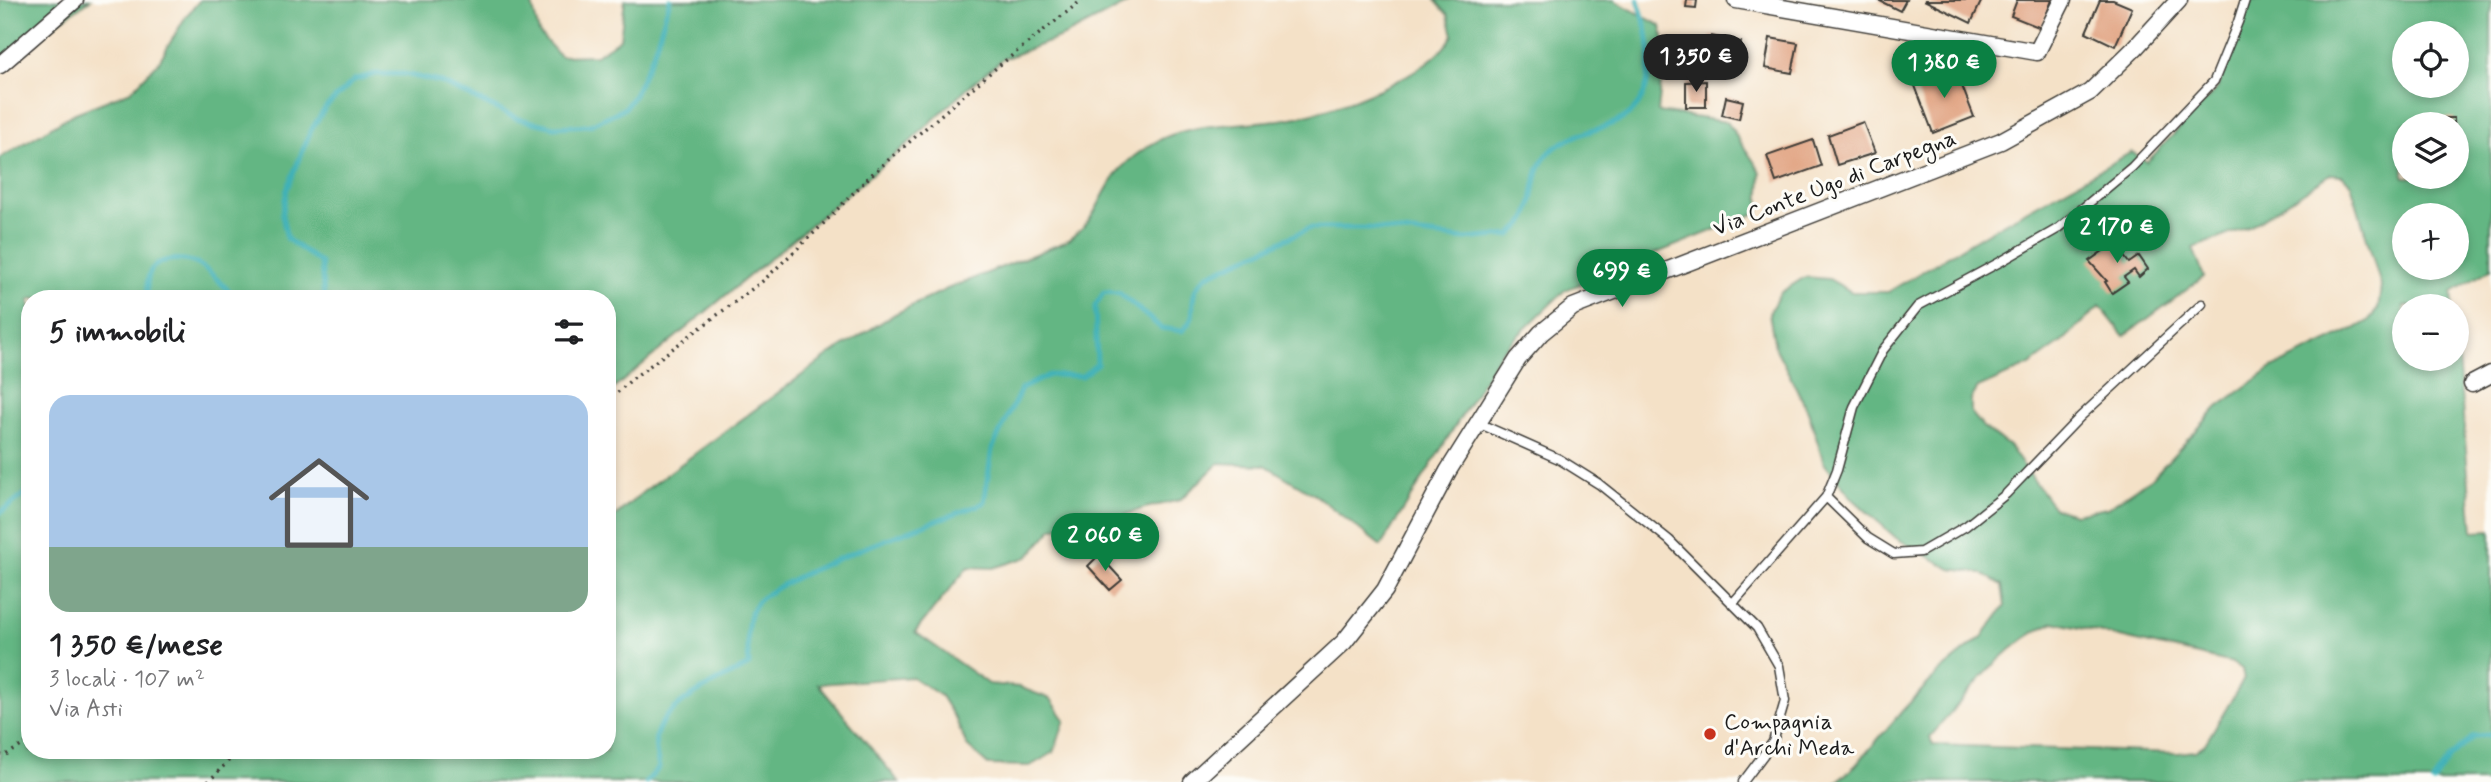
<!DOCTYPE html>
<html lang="it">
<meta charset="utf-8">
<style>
:root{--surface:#fff;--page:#f6f6f6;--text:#202124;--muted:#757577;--accent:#0b8043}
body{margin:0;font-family:Mynerve,sans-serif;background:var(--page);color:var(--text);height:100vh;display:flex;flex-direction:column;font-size:26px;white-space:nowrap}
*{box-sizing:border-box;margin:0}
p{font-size:23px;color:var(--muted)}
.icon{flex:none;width:38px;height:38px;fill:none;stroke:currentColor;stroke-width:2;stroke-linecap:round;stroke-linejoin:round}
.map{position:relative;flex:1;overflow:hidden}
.side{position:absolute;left:21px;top:290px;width:595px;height:469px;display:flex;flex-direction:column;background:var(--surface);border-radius:28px;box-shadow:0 4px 10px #0003}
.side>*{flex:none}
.controls{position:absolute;left:2392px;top:21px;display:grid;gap:14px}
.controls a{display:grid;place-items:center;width:77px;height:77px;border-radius:50%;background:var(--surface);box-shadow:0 4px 10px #0003;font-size:35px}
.price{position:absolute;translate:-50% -60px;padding:0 16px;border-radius:24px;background:var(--accent);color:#fff;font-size:23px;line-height:46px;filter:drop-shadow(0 2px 4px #0008)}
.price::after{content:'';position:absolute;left:50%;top:42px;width:21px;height:16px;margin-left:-10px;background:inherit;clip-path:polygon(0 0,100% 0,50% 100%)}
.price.selected{background:#222;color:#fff}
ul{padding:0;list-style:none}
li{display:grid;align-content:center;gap:14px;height:371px;padding:0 28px}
li span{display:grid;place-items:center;height:217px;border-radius:21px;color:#555}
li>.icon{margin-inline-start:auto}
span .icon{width:126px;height:126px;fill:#fffc;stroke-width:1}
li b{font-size:30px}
h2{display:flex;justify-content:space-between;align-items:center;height:84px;padding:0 28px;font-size:30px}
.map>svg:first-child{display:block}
.forest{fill:#64b683;stroke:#406950;stroke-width:2;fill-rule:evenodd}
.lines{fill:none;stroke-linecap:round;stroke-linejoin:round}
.stream{stroke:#40b1b7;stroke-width:5}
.building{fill:#e1a381}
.service-casing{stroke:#3c3a36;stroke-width:11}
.minor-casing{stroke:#3c3a36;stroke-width:19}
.path{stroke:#3c3a36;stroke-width:3.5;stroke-dasharray:2 5;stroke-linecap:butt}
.service{stroke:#fff;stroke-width:8}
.minor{stroke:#fff;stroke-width:16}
.poi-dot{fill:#c8321e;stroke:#fdfcf7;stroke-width:2.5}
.labels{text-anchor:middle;stroke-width:6;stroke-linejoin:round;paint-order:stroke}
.street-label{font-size:23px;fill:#1c1c1c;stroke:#fdfcf7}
.poi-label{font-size:23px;fill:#1c1c1c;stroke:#fdfcf7;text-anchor:start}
</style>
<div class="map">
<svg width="2491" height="782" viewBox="0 0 2491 782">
<rect width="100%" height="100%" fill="#fdfcf7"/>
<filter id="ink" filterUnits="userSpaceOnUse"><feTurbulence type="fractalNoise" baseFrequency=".0143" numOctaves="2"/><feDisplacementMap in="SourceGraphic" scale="14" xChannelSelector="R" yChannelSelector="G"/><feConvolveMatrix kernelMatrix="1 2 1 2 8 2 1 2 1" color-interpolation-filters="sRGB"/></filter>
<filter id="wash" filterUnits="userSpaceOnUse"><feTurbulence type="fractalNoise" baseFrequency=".00686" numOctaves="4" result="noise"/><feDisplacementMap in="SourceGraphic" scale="28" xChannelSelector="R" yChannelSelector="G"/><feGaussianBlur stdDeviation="1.57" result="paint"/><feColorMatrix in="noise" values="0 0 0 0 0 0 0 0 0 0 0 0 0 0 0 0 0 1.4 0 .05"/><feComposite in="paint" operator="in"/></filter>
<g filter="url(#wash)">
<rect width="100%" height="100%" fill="#f4e1c7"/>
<!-- forest -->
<path class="forest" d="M 0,0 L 90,0 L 51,27 L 0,70 Z
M 200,0 L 531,0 L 539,33 L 560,56 L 596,55 L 620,39 L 625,0 L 1134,0 L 1064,36 L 1003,59 L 968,87 L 910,142 L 607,394 L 607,299 L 30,299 L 30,751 L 607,751 L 607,523 L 643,492 L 828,356 L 895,314 L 947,289 L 1065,242 C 1100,219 1096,199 1119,171 C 1130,157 1154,141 1171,135 C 1209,122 1247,125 1286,119 C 1331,112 1431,76 1453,35 L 1448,15 L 1435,0 L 1614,0 L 1661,26 L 1665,48 L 1658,112 L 1727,122 L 1761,172 L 1759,212 L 1565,290 L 1501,352 L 1381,546 L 1318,497 L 1265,465 L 1219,463 L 1180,500 L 1145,508 L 1092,526 L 1053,528 L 1028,557 L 993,568 L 968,567 L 915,632 L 989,684 L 1019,687 L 1051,699 L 1065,720 L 1054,752 L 1030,766 L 988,765 L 967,746 L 956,720 L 941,696 L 912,677 L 818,684 L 899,782 L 787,782 L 780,777 L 776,782 L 0,782 L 0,158 L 73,114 L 131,91 L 158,63 L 186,16 Z
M 2252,0 L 2491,0 L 2491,269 L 2452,292 L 2453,306 L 2404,306 L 2404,359 L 2457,359 L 2457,347 L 2473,531 L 2491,530 L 2491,782 L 1837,782 L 1856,765 L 1903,710 L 1939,672 L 1983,636 L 2005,606 L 2002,585 L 1981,573 L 1951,569 L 1896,538 L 1852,498 L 1824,463 L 1808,411 L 1775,347 L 1769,313 L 1780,293 L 1805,277 L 1829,279 L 1852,292 L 1888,292 L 1988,232 L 2132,152 L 2147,162 L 2217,89 ZM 2404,33 L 2457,33 L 2457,86 L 2404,86 ZM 2404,124 L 2457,124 L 2457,177 L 2404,177 ZM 2331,174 L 2342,175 L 2351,184 L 2381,286 L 2378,309 L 2368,321 L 2354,329 L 2272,368 L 2218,407 L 2153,477 L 2107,508 L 2075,514 L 2054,508 L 2009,446 L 1983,427 L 1971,412 L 1971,399 L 1978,388 L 2030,365 L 2062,342 L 2100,306 L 2124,336 L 2204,277 L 2193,248 L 2251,226 ZM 2404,215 L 2457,215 L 2457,268 L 2404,268 ZM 2054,622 L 2233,663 L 2242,669 L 2244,679 L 2205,744 L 2195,751 L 2178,753 L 1933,745 L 1930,737 C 1966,696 2003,644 2054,622 Z"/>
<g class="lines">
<!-- stream -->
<path class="stream" d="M 147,299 C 147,290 146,280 150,272 C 158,256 187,257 201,266 C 214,274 226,289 238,299
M 324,299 L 321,263 L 287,239 L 282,215 L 287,189 L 311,130 L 326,107 L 354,80 L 375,74 L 404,74 L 440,82 L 516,118 L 554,127 L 590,125 L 625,108 L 634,95 L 653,54 L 670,0
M 0,513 L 30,490
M 646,782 L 659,768 C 657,758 654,745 656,736 C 663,704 723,679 749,665 C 748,648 744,622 754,606 C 772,577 942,519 984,503 L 992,449 L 1021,389 L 1049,375 L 1082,376 L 1097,364 L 1095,306 L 1104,292 L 1119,293 L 1161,328 L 1182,331 C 1199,316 1189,308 1195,291 C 1197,286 1203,280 1206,276 L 1310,228 L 1368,228 L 1465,239 L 1511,235 C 1516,230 1526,223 1528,215 C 1537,193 1531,169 1551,151 C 1568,135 1593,132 1614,123 C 1662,104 1652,39 1638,0
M 2433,782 L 2450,757 L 2474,736 L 2491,735"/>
</g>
<g id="blocks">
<!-- building -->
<path class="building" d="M 1687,0 L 1697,0 L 1696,8 L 1686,7 Z
M 1878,0 L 1906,0 L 1900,11 Z
M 1924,0 L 1982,0 L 1971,23 Z
M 2017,0 L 2052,0 L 2041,28 L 2011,16 Z
M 2100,0 L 2113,0 L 2132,8 L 2115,46 L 2086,32 Z
M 1711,36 L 1741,42 L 1737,63 L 1725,61 L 1723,69 L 1717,68 L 1719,60 L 1707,58 Z
M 1770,38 L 1798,43 L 1792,73 L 1765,68 Z
M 1955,68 L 1974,117 L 1933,133 L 1914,83 Z
M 1706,81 L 1706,107 L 1686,107 L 1686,82 Z
M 1726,97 L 1743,101 L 1739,119 L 1722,115 Z
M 2441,118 L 2454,118 L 2454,124 L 2441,124 Z
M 1863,122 L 1875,153 L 1837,165 L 1828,135 Z
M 1813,140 L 1821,166 L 1776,182 L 1767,156 Z
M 2124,236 L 2132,248 L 2123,255 L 2129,263 L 2139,256 L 2148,269 L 2139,277 L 2134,270 L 2124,277 L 2128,282 L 2112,293 L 2105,282 L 2107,281 L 2089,261 Z
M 1099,555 L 1122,580 L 1110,590 L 1088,566 Z"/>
</g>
</g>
<g filter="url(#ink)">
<use href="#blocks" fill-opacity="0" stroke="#3c3a36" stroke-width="2"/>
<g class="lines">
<defs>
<path id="service" d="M 1478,423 L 1559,459 L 1599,484 L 1669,540 L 1757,628 L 1779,666 L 1785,701 L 1773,742 L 1743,782
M 1826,497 L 1868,538 L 1894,554 L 1921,552 L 1966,526 L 2006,494 L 2080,417 L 2202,304
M 1732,604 L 1826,497 L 1837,470 L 1854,407 L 1883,350 L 1918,306 L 2000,262 L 2059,228 L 2132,167 L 2214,81 L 2238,22 L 2245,0"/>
<path id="minor" d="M 1736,0 L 2037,52 L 2063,0
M 0,65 L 75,0
M 2472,384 L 2491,374
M 1192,782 L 1344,642 L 1385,590 L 1448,471 L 1518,359 L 1541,333 L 1573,307 L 2001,141 L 2090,92 L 2135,48 L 2179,0"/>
</defs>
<!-- service casing -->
<use href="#service" class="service-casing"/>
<!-- minor casing -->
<use href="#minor" class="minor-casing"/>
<!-- path -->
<path class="path" d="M 607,402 L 632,379 L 764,280 L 818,229 L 872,174 L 991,72 L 1082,0
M 199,751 L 230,760
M 0,755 L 4,756 L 30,741
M 208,782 L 238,751"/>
<!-- service -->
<use href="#service" class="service"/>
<!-- minor -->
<use href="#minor" class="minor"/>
</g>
</g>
<!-- markers -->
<circle class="poi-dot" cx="1710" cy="734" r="7"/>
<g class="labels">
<!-- street labels -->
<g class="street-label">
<text transform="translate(1834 182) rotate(-21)" y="8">Via Conte Ugo di Carpegna</text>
</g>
<!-- poi labels -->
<g class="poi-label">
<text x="1724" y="729">Compagnia<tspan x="1724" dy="26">d'Archi Meda</tspan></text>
</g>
</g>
</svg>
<div class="controls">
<a><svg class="icon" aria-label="locate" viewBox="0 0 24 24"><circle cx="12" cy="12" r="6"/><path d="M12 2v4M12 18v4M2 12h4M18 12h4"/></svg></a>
<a><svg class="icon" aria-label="layers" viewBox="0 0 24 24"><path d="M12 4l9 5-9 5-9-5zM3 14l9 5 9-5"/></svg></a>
<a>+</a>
<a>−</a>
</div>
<b class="price selected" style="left:1696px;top:94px">1 350 €</b>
<b class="price" style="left:1944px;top:100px">1 380 €</b>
<b class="price" style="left:2117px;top:265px">2 170 €</b>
<b class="price" style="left:1622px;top:309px">699 €</b>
<b class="price" style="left:1105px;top:573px">2 060 €</b>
<section class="side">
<h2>5 immobili<svg class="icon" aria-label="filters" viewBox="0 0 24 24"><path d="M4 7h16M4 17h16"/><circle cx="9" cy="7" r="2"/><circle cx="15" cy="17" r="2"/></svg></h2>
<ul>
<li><span style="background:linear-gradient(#a9c7e8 70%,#7fa58c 0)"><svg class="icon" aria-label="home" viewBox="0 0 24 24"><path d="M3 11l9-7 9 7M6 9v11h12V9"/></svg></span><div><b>1 350 €/mese</b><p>3 locali · 107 m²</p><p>Via Asti</p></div></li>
</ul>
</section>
</div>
